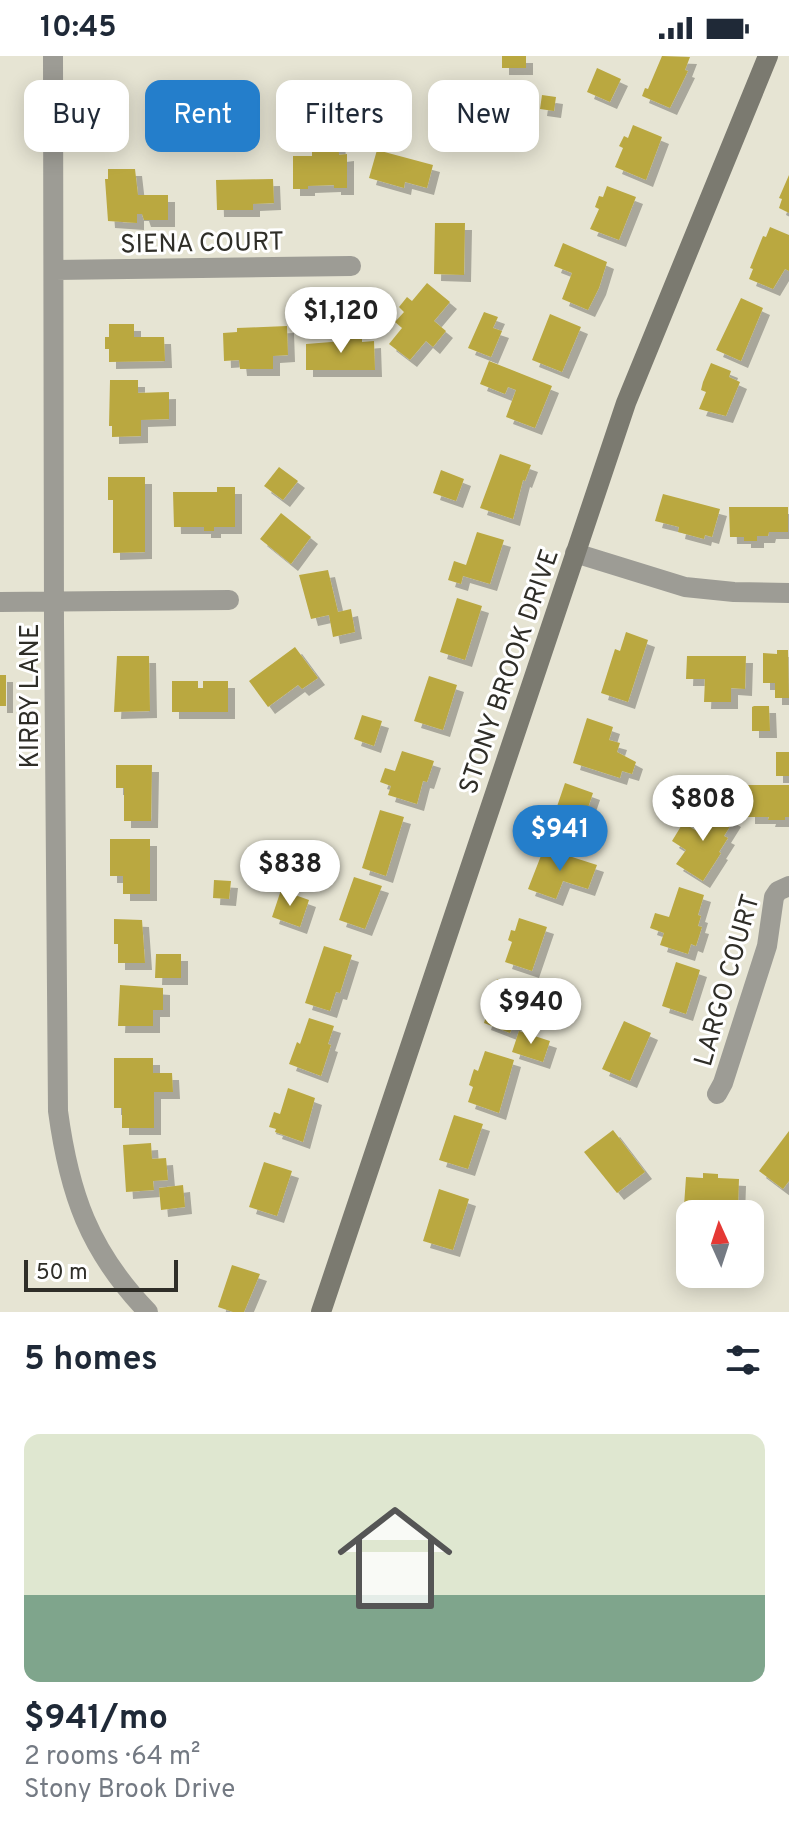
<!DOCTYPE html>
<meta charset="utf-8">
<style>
:root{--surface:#fff;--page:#f6f6f7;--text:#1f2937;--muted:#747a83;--line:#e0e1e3;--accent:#247ecb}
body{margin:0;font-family:Overpass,sans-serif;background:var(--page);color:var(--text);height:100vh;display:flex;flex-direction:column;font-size:30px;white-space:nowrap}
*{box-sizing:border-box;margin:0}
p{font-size:26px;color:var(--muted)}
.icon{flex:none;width:44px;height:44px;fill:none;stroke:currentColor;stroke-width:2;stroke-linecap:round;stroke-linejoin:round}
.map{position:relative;height:1256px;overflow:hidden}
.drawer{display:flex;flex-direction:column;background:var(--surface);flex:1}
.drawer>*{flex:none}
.top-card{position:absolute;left:24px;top:24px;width:742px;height:72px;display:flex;gap:16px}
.needle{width:52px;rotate:357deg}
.controls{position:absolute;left:676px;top:1144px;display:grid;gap:16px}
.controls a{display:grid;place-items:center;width:88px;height:88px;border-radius:16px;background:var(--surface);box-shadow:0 4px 20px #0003;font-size:40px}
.scale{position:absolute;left:24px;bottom:20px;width:154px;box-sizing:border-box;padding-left:8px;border:4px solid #2f2e28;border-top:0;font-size:22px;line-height:28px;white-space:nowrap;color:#2f2e28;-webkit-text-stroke:6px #fff;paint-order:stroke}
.price{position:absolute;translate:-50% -68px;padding:0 18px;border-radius:28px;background:#fff;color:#222;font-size:26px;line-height:52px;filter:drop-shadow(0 2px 4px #0008)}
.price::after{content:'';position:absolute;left:50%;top:48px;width:24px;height:18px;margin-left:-12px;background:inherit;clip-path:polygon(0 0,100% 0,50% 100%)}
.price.active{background:var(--accent);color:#fff}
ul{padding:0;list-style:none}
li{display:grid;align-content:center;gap:16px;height:424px;padding:0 24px}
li+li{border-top:2px solid var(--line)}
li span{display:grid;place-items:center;height:248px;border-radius:16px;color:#555}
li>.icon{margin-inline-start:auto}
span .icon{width:144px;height:144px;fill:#fffc;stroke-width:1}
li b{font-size:34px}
h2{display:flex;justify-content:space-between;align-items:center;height:96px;padding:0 24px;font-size:34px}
.pill{padding:0 28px;border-radius:16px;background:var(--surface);box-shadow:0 4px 20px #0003;font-size:28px;line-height:72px}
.pill.active{background:var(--accent);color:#fff}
.status{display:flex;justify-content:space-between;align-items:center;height:56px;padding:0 40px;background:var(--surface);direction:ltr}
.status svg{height:22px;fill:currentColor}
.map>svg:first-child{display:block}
.building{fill:#baa841;filter:url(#shadow)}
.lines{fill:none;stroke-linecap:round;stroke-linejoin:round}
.street{stroke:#9d9c95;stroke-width:20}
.secondary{stroke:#7b7a70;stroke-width:20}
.labels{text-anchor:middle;stroke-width:6;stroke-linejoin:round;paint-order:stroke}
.street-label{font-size:26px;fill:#2f2e28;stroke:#fff}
</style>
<div class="status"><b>10:45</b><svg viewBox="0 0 49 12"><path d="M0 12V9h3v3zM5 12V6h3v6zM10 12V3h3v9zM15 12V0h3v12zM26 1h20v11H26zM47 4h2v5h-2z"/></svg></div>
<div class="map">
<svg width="789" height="1256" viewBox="0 0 789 1256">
<defs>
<filter id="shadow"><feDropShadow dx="7" dy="7" stdDeviation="0" flood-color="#0004"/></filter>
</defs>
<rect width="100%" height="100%" fill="#e6e4d3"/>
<!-- building -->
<path class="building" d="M 502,0 L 526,0 L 526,12 L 502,12 Z
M 662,0 L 690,1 L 685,14 L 688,15 L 670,52 L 642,40 L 645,32 L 648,33 Z
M 597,12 L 621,23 L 610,46 L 587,36 Z
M 542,39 L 556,41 L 554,55 L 540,53 Z
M 633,69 L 662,81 L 646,124 L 615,111 L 623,92 L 619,90 L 624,80 L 628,82 Z
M 312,77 L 338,77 L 339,99 L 347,98 L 347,132 L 334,132 L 334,129 L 308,130 L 308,133 L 293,133 L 293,100 L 312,100 Z
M 377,94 L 433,109 L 427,132 L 405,126 L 404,132 L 369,122 Z
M 108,113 L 135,113 L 138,139 L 168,139 L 168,164 L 144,164 L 142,158 L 137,158 L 137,167 L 108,165 L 105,123 L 108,123 Z
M 789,119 L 789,157 L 779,152 L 782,143 L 779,142 Z
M 273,123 L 274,147 L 253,148 L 253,154 L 217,154 L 216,124 Z
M 607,130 L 636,141 L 619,184 L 590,173 L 599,153 L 595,151 L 599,140 L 603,141 Z
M 435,167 L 465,167 L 464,219 L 434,218 Z
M 770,171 L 789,179 L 789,215 L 785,213 L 773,233 L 749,223 L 753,213 L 750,212 L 763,180 L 766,181 Z
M 563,187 L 607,206 L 599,232 L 588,254 L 562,243 L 572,217 L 554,210 Z
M 427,227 L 450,246 L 434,265 L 446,275 L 433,291 L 426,285 L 410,304 L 389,288 L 402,272 L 395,266 L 404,256 L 399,251 L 407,241 L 412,245 Z
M 741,242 L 763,252 L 741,305 L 716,294 Z
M 484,256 L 498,261 L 493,272 L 502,275 L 491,301 L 468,292 Z
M 550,258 L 581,271 L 562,316 L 532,304 Z
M 109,268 L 134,268 L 134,281 L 164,281 L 165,305 L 109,306 L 109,293 L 105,293 L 105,281 L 109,281 Z
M 287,270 L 288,299 L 273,300 L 273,313 L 240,313 L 239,304 L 224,305 L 223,277 L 237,276 L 237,272 Z
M 356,279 L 362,279 L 362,286 L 374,285 L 375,314 L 306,314 L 306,288 L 344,285 L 344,280 Z
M 489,305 L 552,330 L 535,372 L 506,361 L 516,334 L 508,331 L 505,338 L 480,328 Z
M 711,307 L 731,315 L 729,321 L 740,326 L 726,360 L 699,353 L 706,336 L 701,334 L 703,326 Z
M 110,324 L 138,324 L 138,337 L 169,336 L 169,363 L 141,364 L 141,380 L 112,381 L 112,370 L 109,370 Z
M 500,398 L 531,409 L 525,425 L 523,424 L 513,463 L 480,452 Z
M 279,411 L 298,425 L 283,444 L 264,430 Z
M 441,414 L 464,423 L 456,445 L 433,437 Z
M 108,421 L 145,421 L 145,496 L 113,497 L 113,444 L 108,444 Z
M 217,431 L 235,431 L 235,471 L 214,471 L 214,475 L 204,475 L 204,471 L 174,471 L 173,436 L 217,436 Z
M 663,438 L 720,453 L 712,481 L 705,479 L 704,483 L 678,476 L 679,471 L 655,465 Z
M 729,451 L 788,451 L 788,476 L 769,476 L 768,480 L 757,480 L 757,485 L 744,485 L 744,481 L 730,481 Z
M 281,457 L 311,481 L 291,508 L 260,483 Z
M 477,476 L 504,484 L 490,528 L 463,520 L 461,528 L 448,524 L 454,505 L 466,509 Z
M 328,514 L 338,556 L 351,553 L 355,576 L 333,581 L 329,559 L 311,563 L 299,519 Z
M 457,542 L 482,550 L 465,604 L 440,596 Z
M 626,576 L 648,584 L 628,646 L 601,637 L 615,593 L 620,595 Z
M 295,591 L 318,622 L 302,633 L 298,629 L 268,651 L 249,625 Z
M 777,594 L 788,594 L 789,642 L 775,642 L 775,627 L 763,627 L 763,597 L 777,598 Z
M 117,600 L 149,600 L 150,655 L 114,656 Z
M 687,600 L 746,600 L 745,633 L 731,632 L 731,646 L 704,646 L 705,623 L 686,623 Z
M 0,619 L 6,619 L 6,650 L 0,650 Z
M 429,620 L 457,629 L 443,674 L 414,665 Z
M 172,625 L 198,625 L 198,632 L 203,632 L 203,625 L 228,625 L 228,656 L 172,656 Z
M 754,650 L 769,650 L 770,675 L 752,675 L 752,651 Z
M 362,659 L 382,665 L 374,690 L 354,683 Z
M 587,662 L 613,671 L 609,684 L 620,687 L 617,696 L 636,706 L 632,718 L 622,715 L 620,722 L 573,707 Z
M 402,695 L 434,705 L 427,726 L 423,725 L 417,748 L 388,739 L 391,730 L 380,726 L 385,712 L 395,715 Z
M 776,696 L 789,696 L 789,720 L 776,720 Z
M 116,709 L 152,709 L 151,765 L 124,765 L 124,732 L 116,732 Z
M 565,727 L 593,737 L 578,781 L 550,771 Z
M 748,729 L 789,729 L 789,761 L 785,761 L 785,764 L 768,764 L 769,761 L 748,761 Z
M 713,751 L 734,764 L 724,780 L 728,782 L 719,796 L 721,797 L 703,825 L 676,808 L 686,794 L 672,785 L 683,767 L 697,775 Z
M 380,754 L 404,761 L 386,820 L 362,812 Z
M 110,783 L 150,783 L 150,838 L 123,838 L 123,820 L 110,820 Z
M 544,792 L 597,809 L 588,833 L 563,825 L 556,843 L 528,833 Z
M 354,821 L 382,830 L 365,873 L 339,864 Z
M 214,824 L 231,825 L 229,843 L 213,842 Z
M 679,831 L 704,839 L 698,859 L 701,860 L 698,870 L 702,871 L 696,890 L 691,888 L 688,898 L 660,889 L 664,877 L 650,872 L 655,857 L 669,861 Z
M 281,834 L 309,844 L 300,871 L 272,861 Z
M 519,862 L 547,871 L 532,915 L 505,906 L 512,886 L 508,884 L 510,878 L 511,874 L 515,875 Z
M 114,863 L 142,864 L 145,907 L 118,907 L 118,888 L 114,888 Z
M 324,890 L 352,899 L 340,937 L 336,936 L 330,955 L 305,947 Z
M 156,898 L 181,898 L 181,922 L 155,922 Z
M 676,906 L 700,914 L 686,958 L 662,950 Z
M 497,923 L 540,937 L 531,961 L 518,956 L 510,977 L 484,967 Z
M 120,929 L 163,932 L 163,954 L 153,954 L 153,970 L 118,970 Z
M 309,962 L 334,970 L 328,988 L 331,989 L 321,1020 L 289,1008 L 297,986 L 300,988 Z
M 624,965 L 651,977 L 630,1025 L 602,1013 Z
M 519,975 L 550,985 L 543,1006 L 512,996 Z
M 485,995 L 514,1004 L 499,1057 L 468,1046 L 473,1031 L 469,1029 L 472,1019 L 474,1013 L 478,1015 Z
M 114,1002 L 153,1002 L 153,1017 L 172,1017 L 173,1036 L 154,1036 L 154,1072 L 122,1072 L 122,1052 L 114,1052 Z
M 288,1032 L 315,1042 L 303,1086 L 275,1076 L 276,1073 L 269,1071 L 274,1056 L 280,1058 Z
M 454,1059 L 483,1068 L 468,1113 L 439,1104 Z
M 613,1074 L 645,1116 L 617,1137 L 584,1096 Z
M 789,1075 L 789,1125 L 783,1133 L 759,1115 Z
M 151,1087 L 152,1103 L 166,1102 L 168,1124 L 153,1125 L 154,1134 L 126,1136 L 123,1089 Z
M 264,1106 L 292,1115 L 277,1160 L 249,1151 Z
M 703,1117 L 718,1118 L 718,1122 L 739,1123 L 738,1152 L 684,1150 L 686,1121 L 703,1122 Z
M 183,1129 L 185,1151 L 161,1154 L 159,1132 Z
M 439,1133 L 469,1143 L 453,1194 L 423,1185 Z
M 232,1209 L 260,1218 L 244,1256 L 233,1256 L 218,1251 Z"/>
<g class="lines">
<!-- street -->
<path class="street" d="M 53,0 L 54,567 L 58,1055 C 69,1137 89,1195 148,1256
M 55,214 L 351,210
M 575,497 L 685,531 L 734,536 L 789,537
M 0,546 L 229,544
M 717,1038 L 723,1027 L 767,890 L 774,841 L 778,835 L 789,830"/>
<!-- secondary -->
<path class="secondary" d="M 321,1256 L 626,347 L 768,0"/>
</g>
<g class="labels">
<!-- street labels -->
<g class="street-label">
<text transform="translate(202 186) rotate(-1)" y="9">SIENA COURT</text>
<text transform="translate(508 615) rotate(-71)" y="9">STONY BROOK DRIVE</text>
<text transform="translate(29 640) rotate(-90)" y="9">KIRBY LANE</text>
<text transform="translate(726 924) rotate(-74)" y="9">LARGO COURT</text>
</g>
</g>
</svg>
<div class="controls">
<a><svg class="needle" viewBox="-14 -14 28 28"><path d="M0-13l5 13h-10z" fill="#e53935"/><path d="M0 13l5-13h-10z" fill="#747a83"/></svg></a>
</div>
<div class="scale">50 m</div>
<b class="price" style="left:341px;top:299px">$1,120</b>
<b class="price" style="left:703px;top:787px">$808</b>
<b class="price active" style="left:560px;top:817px">$941</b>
<b class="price" style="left:290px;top:852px">$838</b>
<b class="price" style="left:531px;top:990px">$940</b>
<div class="top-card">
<a class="pill">Buy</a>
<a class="pill active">Rent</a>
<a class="pill">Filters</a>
<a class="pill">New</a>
</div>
</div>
<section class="drawer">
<h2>5 homes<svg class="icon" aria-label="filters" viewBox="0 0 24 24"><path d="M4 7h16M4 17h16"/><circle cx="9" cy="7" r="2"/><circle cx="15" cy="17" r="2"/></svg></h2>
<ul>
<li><span style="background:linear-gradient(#dfe7d0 65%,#7fa58c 0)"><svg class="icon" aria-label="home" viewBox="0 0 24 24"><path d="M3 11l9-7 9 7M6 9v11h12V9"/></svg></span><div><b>$941/mo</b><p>2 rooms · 64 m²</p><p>Stony Brook Drive</p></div></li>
</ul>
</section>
